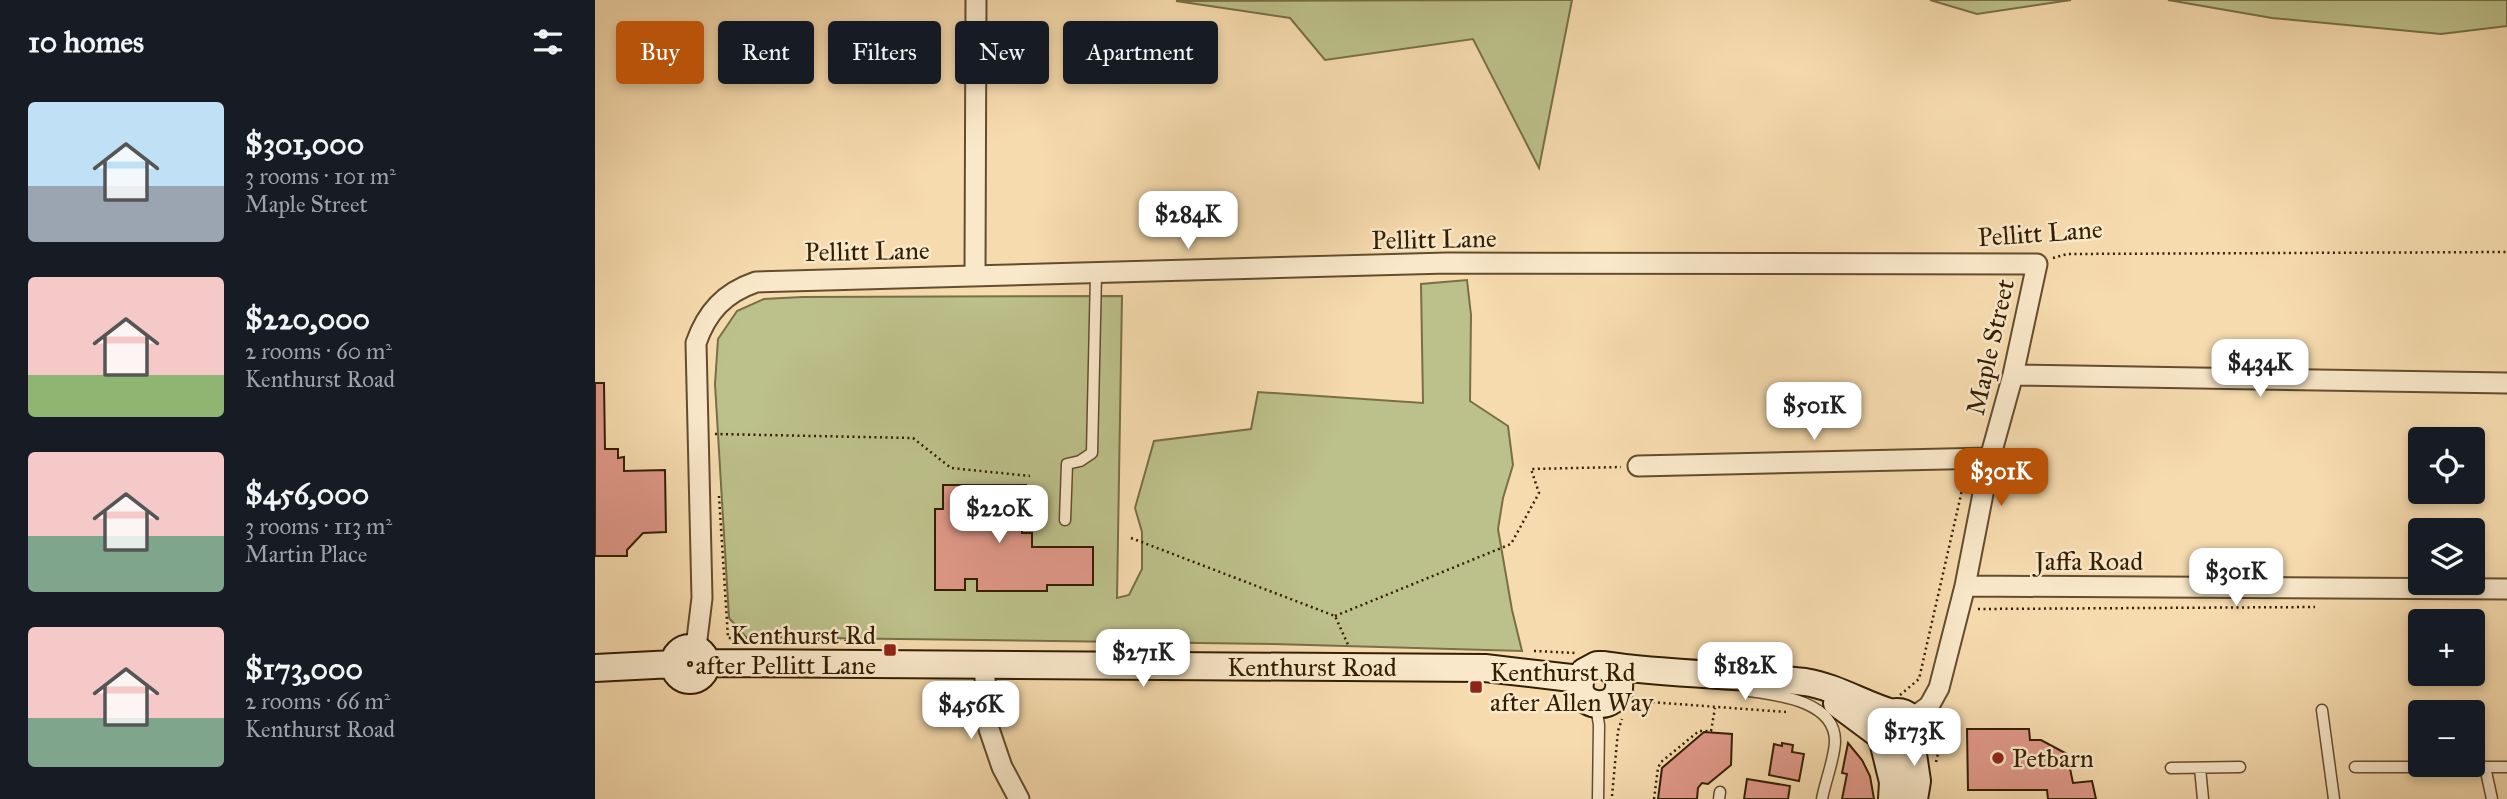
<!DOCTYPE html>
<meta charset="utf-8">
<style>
:root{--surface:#171b24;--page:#242831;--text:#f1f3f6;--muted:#9ea1a6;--accent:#b45309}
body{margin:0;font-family:"IM FELL Great Primer",serif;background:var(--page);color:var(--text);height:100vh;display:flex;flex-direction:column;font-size:26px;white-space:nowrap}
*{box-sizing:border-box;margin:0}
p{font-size:23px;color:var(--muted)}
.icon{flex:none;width:38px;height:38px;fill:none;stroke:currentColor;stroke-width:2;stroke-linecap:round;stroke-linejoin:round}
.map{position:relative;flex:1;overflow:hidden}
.panel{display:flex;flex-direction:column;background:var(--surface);width:595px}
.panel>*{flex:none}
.hud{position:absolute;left:21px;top:21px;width:665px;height:63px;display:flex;gap:14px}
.buttons{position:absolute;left:1813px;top:427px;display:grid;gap:14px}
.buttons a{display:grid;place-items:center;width:77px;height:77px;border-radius:7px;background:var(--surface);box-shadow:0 4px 10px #0003;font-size:35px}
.price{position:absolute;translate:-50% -60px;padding:0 16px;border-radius:14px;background:#fff;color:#222;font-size:23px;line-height:46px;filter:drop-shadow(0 2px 4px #0008)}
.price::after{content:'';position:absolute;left:50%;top:42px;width:21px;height:16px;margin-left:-10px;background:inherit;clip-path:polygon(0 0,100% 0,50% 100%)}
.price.active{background:var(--accent);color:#fff}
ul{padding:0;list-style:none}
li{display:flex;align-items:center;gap:21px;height:175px;padding:0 28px}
li span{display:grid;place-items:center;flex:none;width:196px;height:140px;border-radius:7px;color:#555}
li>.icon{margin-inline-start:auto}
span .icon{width:84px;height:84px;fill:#fffc;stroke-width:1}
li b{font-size:30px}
h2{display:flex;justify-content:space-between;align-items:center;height:84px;padding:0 28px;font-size:30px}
.chip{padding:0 24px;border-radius:7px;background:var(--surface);box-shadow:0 4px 10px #0003;font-size:24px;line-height:63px}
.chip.active{background:var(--accent);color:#fff}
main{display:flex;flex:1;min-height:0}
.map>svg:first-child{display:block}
.green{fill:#bcc08a;stroke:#786f45;stroke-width:2}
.building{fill:#e09889;stroke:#331e00;stroke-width:2}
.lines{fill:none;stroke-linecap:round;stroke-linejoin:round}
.lane-casing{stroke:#644d2c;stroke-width:13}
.street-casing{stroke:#644d2c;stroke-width:23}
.secondary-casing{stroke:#331e00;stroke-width:30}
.path{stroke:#331e00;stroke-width:2.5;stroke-dasharray:2 3.5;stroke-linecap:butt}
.lane{stroke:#f9e8ca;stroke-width:10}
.street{stroke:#f9e8ca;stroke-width:19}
.secondary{stroke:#f9e8ca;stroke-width:26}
.poi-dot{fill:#8f2418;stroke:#f9e8ca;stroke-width:2.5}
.labels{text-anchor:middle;stroke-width:5;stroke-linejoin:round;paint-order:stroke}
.street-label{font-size:26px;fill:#331e00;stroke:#f9e8ca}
.poi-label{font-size:26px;fill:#331e00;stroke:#f9e8ca;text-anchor:start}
</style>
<main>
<section class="panel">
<h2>10 homes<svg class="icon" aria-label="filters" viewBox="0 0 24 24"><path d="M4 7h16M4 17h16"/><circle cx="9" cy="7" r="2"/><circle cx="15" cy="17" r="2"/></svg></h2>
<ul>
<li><span style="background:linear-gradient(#bfe0f5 60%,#9aa5b1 0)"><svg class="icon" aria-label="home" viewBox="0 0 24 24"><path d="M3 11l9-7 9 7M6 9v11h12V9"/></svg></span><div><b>$301,000</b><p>3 rooms · 101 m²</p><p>Maple Street</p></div></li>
<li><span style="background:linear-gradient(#f6c9c9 70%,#8fb573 0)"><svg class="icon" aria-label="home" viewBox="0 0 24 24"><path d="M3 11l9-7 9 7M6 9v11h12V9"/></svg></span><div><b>$220,000</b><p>2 rooms · 60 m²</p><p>Kenthurst Road</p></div></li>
<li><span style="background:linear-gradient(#f6c9c9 60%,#7fa58c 0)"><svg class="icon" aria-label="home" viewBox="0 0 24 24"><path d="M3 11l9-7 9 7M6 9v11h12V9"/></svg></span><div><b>$456,000</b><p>3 rooms · 113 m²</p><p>Martin Place</p></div></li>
<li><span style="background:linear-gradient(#f6c9c9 65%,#7fa58c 0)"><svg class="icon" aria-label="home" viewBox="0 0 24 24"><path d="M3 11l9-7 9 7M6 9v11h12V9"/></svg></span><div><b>$173,000</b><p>2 rooms · 66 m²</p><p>Kenthurst Road</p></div></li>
</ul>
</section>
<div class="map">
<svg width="1912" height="799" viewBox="0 0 1912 799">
<rect width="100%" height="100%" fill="#f6dbae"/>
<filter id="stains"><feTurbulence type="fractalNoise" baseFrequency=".00286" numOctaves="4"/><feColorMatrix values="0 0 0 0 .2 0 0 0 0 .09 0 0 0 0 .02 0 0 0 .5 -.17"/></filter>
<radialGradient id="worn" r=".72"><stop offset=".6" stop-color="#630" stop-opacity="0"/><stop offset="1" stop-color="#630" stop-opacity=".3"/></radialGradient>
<!-- green -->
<path class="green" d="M 977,0 L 944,168 L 878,39 L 730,60 L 695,18 L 581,1 Z
M 1335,0 L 1476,0 L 1382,14 Z
M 1573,0 L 1912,0 L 1912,26 L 1846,34 L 1677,18 Z
M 872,280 L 876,315 L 875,401 L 913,426 L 918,465 L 908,498 L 903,529 L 917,610 L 927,651 L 678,644 L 151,637 L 134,618 L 120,384 L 123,339 L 142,311 L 169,299 L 207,297 L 527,296 L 522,598 L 534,595 L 547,569 L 547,532 L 540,508 L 559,441 L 656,429 L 663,392 L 828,403 L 826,284 Z"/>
<!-- building -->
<path class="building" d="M 0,383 L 9,383 L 10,449 L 23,449 L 23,458 L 29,457 L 29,471 L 70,470 L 71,532 L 48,533 L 32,550 L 32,556 L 0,556 Z
M 348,485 L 431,485 L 431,519 L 427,519 L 427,533 L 437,533 L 437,547 L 498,547 L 498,585 L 452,585 L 452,591 L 382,591 L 382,579 L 370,579 L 370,590 L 340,590 L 340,509 L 348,509 Z
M 1372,729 L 1434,729 L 1435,740 L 1446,740 L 1472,754 L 1478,783 L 1497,781 L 1501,799 L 1453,799 L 1452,790 L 1373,790 Z
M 1109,732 L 1137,734 L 1136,765 L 1113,784 L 1107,783 L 1103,788 L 1102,799 L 1063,799 L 1067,768 Z
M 1187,743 L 1198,745 L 1197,752 L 1209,754 L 1204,781 L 1174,775 L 1179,744 L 1187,746 Z
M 1253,743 L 1267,760 L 1275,776 L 1279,799 L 1247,799 L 1252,774 L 1247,773 Z
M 1152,779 L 1195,786 L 1193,799 L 1149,799 Z"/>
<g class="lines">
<defs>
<path id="lane" d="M 470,520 L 472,464 L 485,461 L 497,453 L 501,274
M 1154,691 C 1183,695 1240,701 1240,741 C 1240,757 1230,782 1227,799
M 1001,706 L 1004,725 L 1003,799
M 1727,710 L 1739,799
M 1760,767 L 1912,767
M 1890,767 L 1897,799
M 1576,768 L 1645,767
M 1605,768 L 1608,799
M 1124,799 L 1125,792"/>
<path id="street" d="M 380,275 L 381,0
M 1418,375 L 1912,383
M 1043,466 L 1395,458
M 1370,586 L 1912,589
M 97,648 L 102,639 L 107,598 L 101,343 C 112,312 129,293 161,282 L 852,263 L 1442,264 L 1418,375 L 1395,458 L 1370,586 L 1344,688 L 1334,706 L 1316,719
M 389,666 L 394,729 L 407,767 L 424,799"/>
<path id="secondary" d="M79 664a16 16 0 1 1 32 0a16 16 0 1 1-32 0Z
M 111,663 L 890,668 L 985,679
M 1009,665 L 1022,674 C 1037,717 967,712 989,672 L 1002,665 L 1009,665 C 1076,675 1143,674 1210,682 C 1241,687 1267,704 1297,713
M 0,668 L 79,664
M 1242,703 L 1285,735
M1284 730a18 18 0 1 1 36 0a18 18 0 1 1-36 0Z
M 1288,741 L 1298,782 L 1297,799
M 1316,741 L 1322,781 L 1319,799"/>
</defs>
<!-- lane casing -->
<use href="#lane" class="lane-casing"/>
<!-- street casing -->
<use href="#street" class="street-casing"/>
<!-- secondary casing -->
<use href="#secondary" class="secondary-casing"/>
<!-- path -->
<path class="path" d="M 1458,258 L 1472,254 L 1912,252
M 120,434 L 318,438 L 356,468 L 435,476
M 124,496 L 133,638 L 253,641
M 536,538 L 740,616 L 754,647
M 1383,609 L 1720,607
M 740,616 L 916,544 L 944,493 L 936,469 L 1026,467
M 939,651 L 981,653
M 1305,695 L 1324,679 L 1370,477
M 1041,701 L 1191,712
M 1341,762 L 1353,711
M 1017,796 L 1023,731 L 1027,719
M 1059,799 L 1063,768 L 1066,762 L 1104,731 L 1116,731 L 1120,708"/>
<!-- lane -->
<use href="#lane" class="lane"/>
<!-- street -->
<use href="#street" class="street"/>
<!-- secondary -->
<use href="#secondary" class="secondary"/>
</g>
<!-- markers -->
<g class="poi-dot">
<rect x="288" y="643" width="14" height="14" rx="3.5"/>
<rect x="874" y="680" width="14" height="14" rx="3.5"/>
<circle cx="1403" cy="758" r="7"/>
</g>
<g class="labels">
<!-- street labels -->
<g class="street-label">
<text transform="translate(1445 233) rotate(-4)" y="9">Pellitt Lane</text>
<text transform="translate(839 239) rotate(-1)" y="9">Pellitt Lane</text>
<text transform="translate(272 251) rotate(-1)" y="9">Pellitt Lane</text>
<text transform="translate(1395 347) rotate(-77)" y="9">Maple Street</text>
<text x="1494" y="570">Jaffa Road</text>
<text x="717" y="676">Kenthurst Road</text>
</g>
<!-- poi labels -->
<g class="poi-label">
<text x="281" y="644" text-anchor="end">Kenthurst Rd<tspan x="281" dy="30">after Pellitt Lane</tspan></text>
<text x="895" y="681">Kenthurst Rd<tspan x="895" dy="30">after Allen Way</tspan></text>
<text x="1417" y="767">Petbarn</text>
</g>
</g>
<rect width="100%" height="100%" filter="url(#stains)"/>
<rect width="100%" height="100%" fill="url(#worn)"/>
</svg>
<div class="buttons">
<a><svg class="icon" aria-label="locate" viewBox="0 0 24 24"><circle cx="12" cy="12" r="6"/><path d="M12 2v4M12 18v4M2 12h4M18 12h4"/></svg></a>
<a><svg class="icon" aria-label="layers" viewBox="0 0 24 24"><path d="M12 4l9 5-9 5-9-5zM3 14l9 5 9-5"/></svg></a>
<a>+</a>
<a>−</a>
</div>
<b class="price" style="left:593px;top:251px">$284K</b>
<b class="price" style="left:1665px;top:399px">$434K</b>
<b class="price" style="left:1219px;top:442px">$501K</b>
<b class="price active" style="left:1406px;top:508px">$301K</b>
<b class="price" style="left:404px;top:545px">$220K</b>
<b class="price" style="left:1641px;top:608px">$301K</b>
<b class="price" style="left:548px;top:689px">$271K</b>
<b class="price" style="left:1150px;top:702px">$182K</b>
<b class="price" style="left:376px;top:741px">$456K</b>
<b class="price" style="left:1319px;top:768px">$173K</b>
<div class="hud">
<a class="chip active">Buy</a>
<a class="chip">Rent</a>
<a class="chip">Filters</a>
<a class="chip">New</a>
<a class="chip">Apartment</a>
</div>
</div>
</main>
